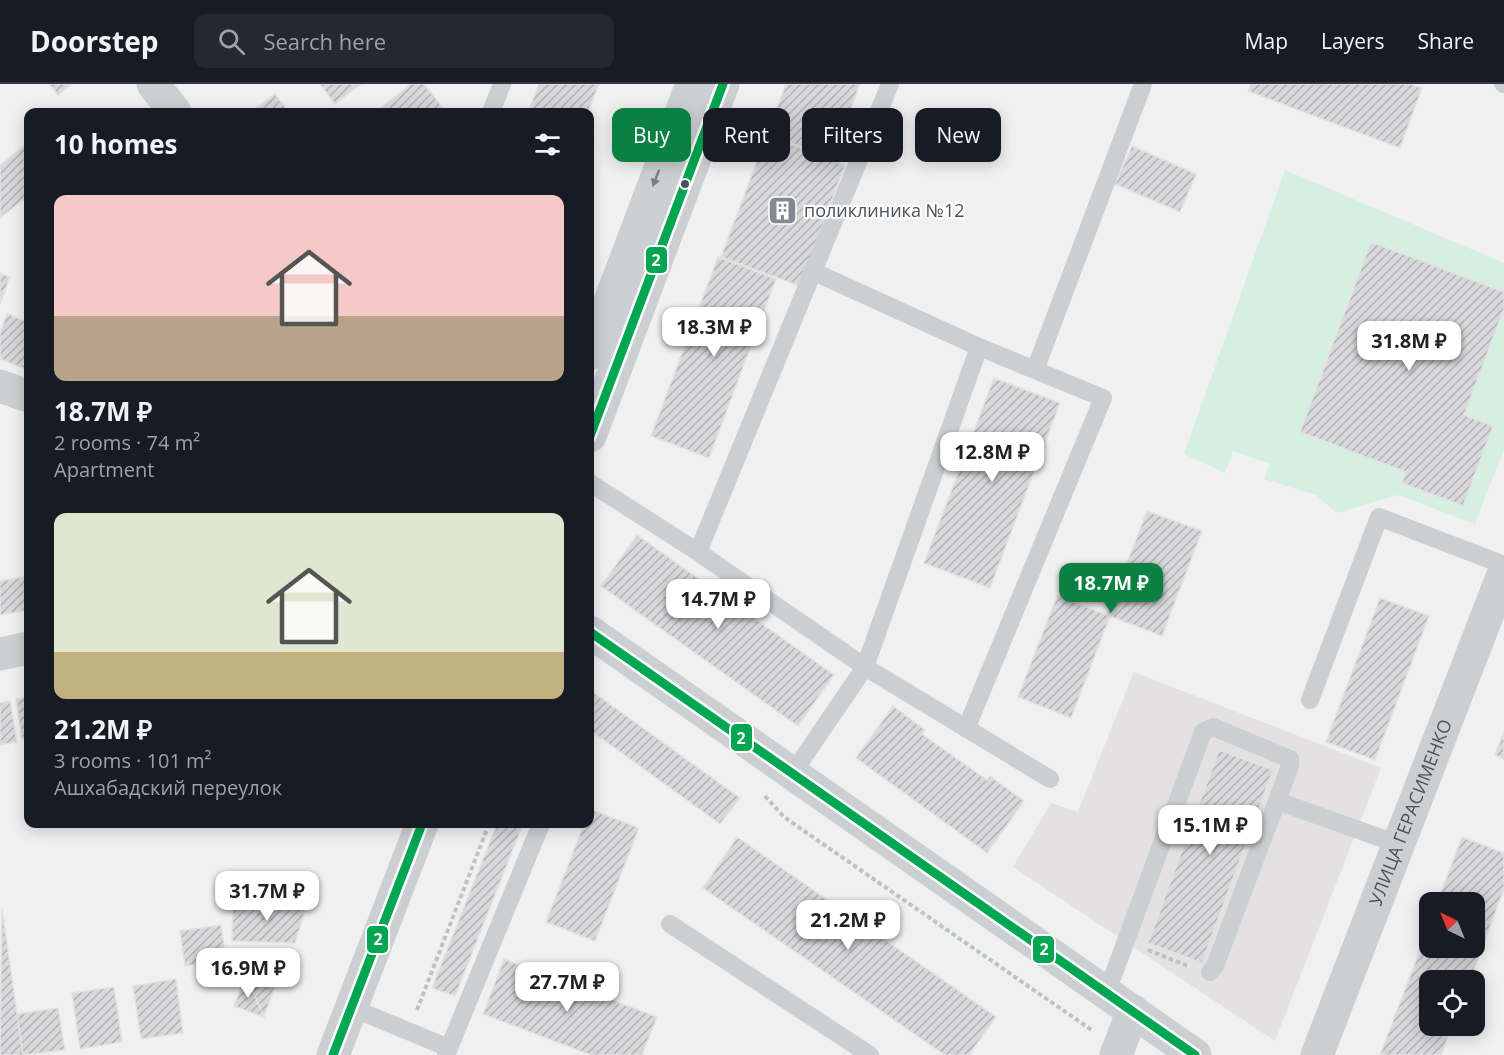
<!DOCTYPE html>
<meta charset="utf-8">
<style>
:root{--surface:#171b24;--page:#242831;--text:#f1f3f6;--muted:#9ea1a6;--line:#363941;--accent:#0b8043}
body{margin:0;font-family:"Open Sans",sans-serif;background:var(--page);color:var(--text);height:100vh;display:flex;flex-direction:column;font-size:22px;white-space:nowrap}
*{box-sizing:border-box;margin:0}
p{font-size:20px;color:var(--muted)}
.icon{flex:none;width:33px;height:33px;fill:none;stroke:currentColor;stroke-width:2;stroke-linecap:round;stroke-linejoin:round}
.map{position:relative;flex:1;overflow:hidden}
.side{position:absolute;left:24px;top:24px;width:570px;height:720px;display:flex;flex-direction:column;background:var(--surface);border-radius:12px;box-shadow:0 3px 15px #0003}
.side>*{flex:none}
.banner{position:absolute;left:612px;top:24px;width:570px;height:54px;display:flex;gap:12px}
.needle{width:39px;rotate:317deg}
.fabs{position:absolute;left:1419px;top:808px;display:grid;gap:12px}
.fabs a{display:grid;place-items:center;width:66px;height:66px;border-radius:12px;background:var(--surface);box-shadow:0 3px 15px #0003;font-size:30px}
.price{position:absolute;translate:-50% -51px;padding:0 14px;border-radius:12px;background:#fff;color:#222;font-size:20px;line-height:39px;filter:drop-shadow(0 2px 3px #0008)}
.price::after{content:'';position:absolute;left:50%;top:36px;width:18px;height:14px;margin-left:-9px;background:inherit;clip-path:polygon(0 0,100% 0,50% 100%)}
.price.on{background:var(--accent);color:#fff}
ul{padding:0;list-style:none}
li{display:grid;align-content:center;gap:12px;height:318px;padding:0 30px}
li span{display:grid;place-items:center;height:186px;border-radius:12px;color:#555}
li>.icon{margin-inline-start:auto}
span .icon{width:108px;height:108px;fill:#fffc;stroke-width:1}
li b{font-size:26px}
h2{display:flex;justify-content:space-between;align-items:center;height:72px;padding:0 30px;font-size:26px}
.pill{padding:0 21px;border-radius:12px;background:var(--surface);box-shadow:0 3px 15px #0003;font-size:21px;line-height:54px}
.pill.on{background:var(--accent);color:#fff}
header{display:flex;align-items:center;gap:36px;box-sizing:border-box;height:84px;padding:0 30px;background:var(--surface);border-bottom:2px solid var(--line)}
header strong{font-size:28px}
nav{display:flex;gap:33px;margin-inline-start:auto;font-size:21px}
.search{width:420px;height:54px;background:var(--page);display:flex;align-items:center;gap:15px;box-sizing:border-box;padding:0 21px;border-radius:12px;color:var(--muted);font-size:22px}
.map>svg:first-child{display:block}
.education{fill:#e3e1e2}
.green{fill:#d5efe0}
.building{fill:url(#building-hatch);stroke:#e2e2e3;stroke-width:1.5}
.lines{fill:none;stroke-linecap:round;stroke-linejoin:round}
.path{stroke:#bac5c1;stroke-width:4;stroke-dasharray:4.5 3;stroke-linecap:butt}
.service{stroke:#cccfd1;stroke-width:18}
.minor{stroke:#cccfd1;stroke-width:33}
.tertiary{stroke:#cccfd1;stroke-width:33}
.secondary{stroke:#cccfd2;stroke-width:33}
.bus-1-casing{stroke:#fff;stroke-width:14}
.bus-1{stroke:#00a651;stroke-width:9}
.oneway{fill:#767e85}
.bus-dot{fill:#47525c;stroke:#fff;stroke-width:2}
.labels{text-anchor:middle;stroke-width:4.5;stroke-linejoin:round;paint-order:stroke}
.poi-label{font-size:18px;fill:#47525c;stroke:#fff;text-anchor:start}
.street-label{font-size:18px;fill:#47525c;stroke:#fff}
.line-badge{stroke:#fff;stroke-width:2}
.badge-label{font-size:16px;text-anchor:middle;font-weight:bold;fill:#fff}
</style>
<header>
<strong>Doorstep</strong>
<div class="search"><svg class="icon" aria-label="search" viewBox="0 0 24 24"><circle cx="10" cy="10" r="6"/><path d="M15 15l6 6"/></svg>Search here</div>
<nav><a>Map</a><a>Layers</a><a>Share</a></nav>
</header>
<div class="map">
<svg width="1504" height="971" viewBox="0 0 1504 971">
<defs>
<pattern id="building-hatch" width="6" height="6" patternUnits="userSpaceOnUse" patternTransform="scale(1.5)"><rect width="6" height="6" fill="#d8d8da"/><path d="M-1 1l2-2M0 6l6-6M5 7l2-2" fill="none" stroke="#b1b2b4"/></pattern>
</defs>
<rect width="100%" height="100%" fill="#f1f0f0"/>
<!-- education -->
<path class="education" d="M 1134,588 L 1381,684 L 1275,957 L 1013,783 L 1051,719 L 1078,728 Z"/>
<!-- green -->
<path class="green" d="M 1285,86 L 1504,179 L 1504,365 L 1475,440 L 1398,411 L 1337,429 L 1316,411 L 1264,395 L 1270,380 L 1233,367 L 1225,389 L 1184,370 Z"/>
<!-- building -->
<path class="building" d="M 49,0 L 72,0 L 58,11 Z
M 320,0 L 361,0 L 335,20 Z
M 411,0 L 424,0 L 443,24 L 437,28 L 380,28 L 378,26 Z
M 539,0 L 599,0 L 588,28 L 528,28 Z
M 786,0 L 860,0 L 832,74 L 767,50 Z
M 1251,0 L 1410,0 L 1422,4 L 1400,64 L 1248,7 Z
M 275,10 L 289,28 L 251,28 Z
M 767,51 L 845,81 L 800,202 L 721,173 Z
M 26,60 L 28,63 L 28,112 L 0,134 L 0,81 Z
M 1132,62 L 1196,90 L 1180,128 L 1115,100 Z
M 1371,158 L 1504,208 L 1504,225 L 1464,331 L 1493,342 L 1463,422 L 1402,399 L 1406,388 L 1300,348 Z
M 718,173 L 776,195 L 709,374 L 651,352 Z
M 0,189 L 10,193 L 0,220 Z
M 7,230 L 28,238 L 28,286 L 0,275 L 0,248 Z
M 994,294 L 1060,319 L 990,504 L 924,479 Z
M 1147,427 L 1202,447 L 1162,552 L 1110,532 L 1071,634 L 1018,613 L 1057,512 L 1107,531 Z
M 637,451 L 834,591 L 798,642 L 601,502 Z
M 28,492 L 28,526 L 0,531 L 0,497 Z
M 1380,514 L 1429,532 L 1375,676 L 1326,658 Z
M 590,606 L 740,714 L 720,740 L 590,646 Z
M 28,613 L 28,654 L 22,655 L 16,615 Z
M 10,617 L 17,658 L 0,661 L 0,619 Z
M 893,622 L 925,646 L 922,650 L 987,696 L 990,692 L 1024,717 L 987,769 L 856,674 Z
M 1504,648 L 1504,675 L 1495,671 Z
M 1219,666 L 1273,686 L 1202,879 L 1148,859 Z
M 590,725 L 639,744 L 595,857 L 546,838 L 584,740 L 590,740 Z
M 497,740 L 523,740 L 455,912 L 432,904 Z
M 737,753 L 996,933 L 969,971 L 945,971 L 703,804 Z
M 1462,753 L 1504,769 L 1504,805 L 1475,883 L 1470,897 L 1430,897 L 1430,942 L 1452,942 L 1441,971 L 1380,971 L 1430,840 L 1430,864 L 1474,864 L 1474,819 L 1437,819 Z
M 233,818 L 307,820 L 295,859 L 232,857 Z
M 2,825 L 17,930 L 23,971 L 0,971 Z
M 221,841 L 226,876 L 185,882 L 180,847 Z
M 504,875 L 657,933 L 642,971 L 591,971 L 483,930 Z
M 246,891 L 264,933 L 234,922 Z
M 246,891 L 275,902 L 264,933 Z
M 176,895 L 183,949 L 141,955 L 133,902 Z
M 114,903 L 122,958 L 80,965 L 72,909 Z
M 58,924 L 65,966 L 23,971 L 17,930 Z"/>
<g class="lines">
<!-- path -->
<path class="path" d="M 765,712 L 784,733 L 1093,947
M 1148,866 L 1188,882
M 417,926 L 489,740"/>
<!-- service -->
<path class="service" d="M 1503,0 L 1504,0
M 491,28 L 502,0
M 812,187 L 979,263 L 1103,314 L 966,645
M 1035,286 L 1143,0
M 590,399 L 698,468 L 865,583 L 1050,695
M 698,468 L 890,0
M 1310,616 L 1379,433 L 1504,481
M 792,690 L 865,583 L 979,263
M 670,840 L 870,971
M 1210,888 L 1215,882 L 1277,717 L 1398,760
M 1107,908 L 1203,648 L 1213,643 L 1290,675 L 1290,682 L 1277,717
M 352,924 L 449,964 L 446,971
M 449,964 L 541,740"/>
<!-- minor -->
<g class="minor">
<path d="M 153,0 L 175,28"/>
<path d="M 590,270 L 692,0"/>
<path d="M 0,570 L 28,564"/>
<path d="M 1116,971 L 1133,927"/>
<path id="s1" d="M 1317,971 L 1504,488"/>
</g>
<!-- tertiary -->
<path class="tertiary" d="M 0,302 L 28,312"/>
<!-- secondary -->
<path class="secondary" d="M 590,352 L 723,0
M 590,548 L 1195,971
M 333,971 L 422,740"/>
<defs>
<path id="bus-1" d="M 590,352 L 723,0
M 590,548 L 1195,971
M 333,971 L 422,740"/>
</defs>
<!-- bus-1 casing -->
<use href="#bus-1" class="bus-1-casing"/>
<!-- bus-1 -->
<use href="#bus-1" class="bus-1"/>
</g>
<!-- one-way arrows -->
<defs><path id="oneway-solid" d="M-6-.8H1V-3.2L6.5 0L1 3.2V.8H-6Z" transform="scale(1.5)"/></defs>
<use class="oneway" href="#oneway-solid" transform="translate(656 94) rotate(111)"/>
<!-- icons -->
<defs>
<symbol id="building-square" viewBox="-11 -11 22 22"><rect x="-9" y="-9" width="18" height="18" rx="4" fill="#828990" stroke="#fff"/><path d="M-4-6H4V6H1V3H-1V6H-4ZM-2.5-4.3h1.7v1.8h-1.7ZM.8-4.3h1.7v1.8H.8ZM-2.5-1h1.7V.8h-1.7ZM.8-1h1.7V.8H.8Z" fill="#fff"/></symbol>
</defs>
<g fill-rule="evenodd">
<use href="#building-square" x="766" y="110" width="33" height="33"/>
</g>
<!-- markers -->
<circle class="bus-dot" cx="685" cy="100" r="5"/>
<g class="labels">
<!-- poi labels -->
<g class="poi-label">
<text x="804" y="133">поликлиника №12</text>
</g>
<!-- street labels -->
<g class="street-label">
<text dy="6" stroke="none"><textPath href="#s1" startOffset="260">УЛИЦА ГЕРАСИМЕНКО</textPath></text>
</g>
</g>
<g class="line-badge">
<rect x="645" y="162" width="23" height="28" rx="6" fill="#00a651"/>
<rect x="730" y="639" width="23" height="29" rx="6" fill="#00a651"/>
<rect x="366" y="841" width="23" height="29" rx="6" fill="#00a651"/>
<rect x="1032" y="851" width="23" height="29" rx="6" fill="#00a651"/>
</g>
<g class="badge-label">
<text x="656" y="182">2</text>
<text x="741" y="660">2</text>
<text x="378" y="861">2</text>
<text x="1044" y="871">2</text>
</g>
</svg>
<div class="fabs">
<a><svg class="needle" viewBox="-14 -14 28 28"><path d="M0-13l5 13h-10z" fill="#e53935"/><path d="M0 13l5-13h-10z" fill="#9ea1a6"/></svg></a>
<a><svg class="icon" aria-label="locate" viewBox="0 0 24 24"><circle cx="12" cy="12" r="6"/><path d="M12 2v4M12 18v4M2 12h4M18 12h4"/></svg></a>
</div>
<b class="price" style="left:714px;top:274px">18.3M ₽</b>
<b class="price" style="left:1409px;top:288px">31.8M ₽</b>
<b class="price" style="left:992px;top:399px">12.8M ₽</b>
<b class="price on" style="left:1111px;top:530px">18.7M ₽</b>
<b class="price" style="left:718px;top:546px">14.7M ₽</b>
<b class="price" style="left:1210px;top:772px">15.1M ₽</b>
<b class="price" style="left:267px;top:838px">31.7M ₽</b>
<b class="price" style="left:848px;top:867px">21.2M ₽</b>
<b class="price" style="left:248px;top:915px">16.9M ₽</b>
<b class="price" style="left:567px;top:929px">27.7M ₽</b>
<div class="banner">
<a class="pill on">Buy</a>
<a class="pill">Rent</a>
<a class="pill">Filters</a>
<a class="pill">New</a>
</div>
<section class="side">
<h2>10 homes<svg class="icon" aria-label="filters" viewBox="0 0 24 24"><path d="M4 7h16M4 17h16"/><circle cx="9" cy="7" r="2"/><circle cx="15" cy="17" r="2"/></svg></h2>
<ul>
<li><span style="background:linear-gradient(#f6c9c9 65%,#b9a48a 0)"><svg class="icon" aria-label="home" viewBox="0 0 24 24"><path d="M3 11l9-7 9 7M6 9v11h12V9"/></svg></span><div><b>18.7M ₽</b><p>2 rooms · 74 m²</p><p>Apartment</p></div></li>
<li><span style="background:linear-gradient(#dfe7d0 75%,#c2b280 0)"><svg class="icon" aria-label="home" viewBox="0 0 24 24"><path d="M3 11l9-7 9 7M6 9v11h12V9"/></svg></span><div><b>21.2M ₽</b><p>3 rooms · 101 m²</p><p>Ашхабадский переулок</p></div></li>
</ul>
</section>
</div>
